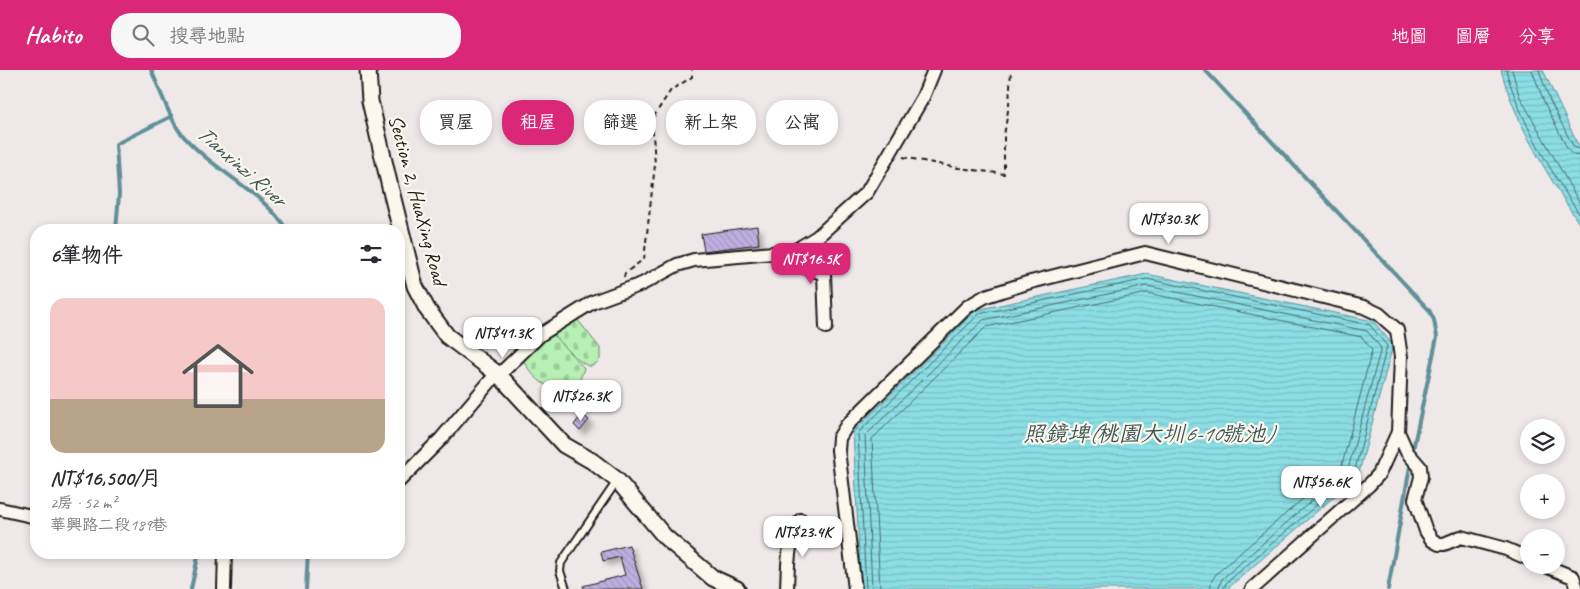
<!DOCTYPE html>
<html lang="zh-TW">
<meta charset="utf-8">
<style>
:root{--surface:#fff;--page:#f7f7f7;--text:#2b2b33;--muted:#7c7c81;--accent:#db2777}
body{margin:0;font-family:Caveat,"LXGW WenKai TC",sans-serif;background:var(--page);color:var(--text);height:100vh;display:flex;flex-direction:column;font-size:19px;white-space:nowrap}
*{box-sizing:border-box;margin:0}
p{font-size:16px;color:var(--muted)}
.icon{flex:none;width:28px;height:28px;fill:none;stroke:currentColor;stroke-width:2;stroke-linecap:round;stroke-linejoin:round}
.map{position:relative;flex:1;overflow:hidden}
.side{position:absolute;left:30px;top:154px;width:375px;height:335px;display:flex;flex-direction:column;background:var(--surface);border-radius:20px;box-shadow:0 2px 8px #0003}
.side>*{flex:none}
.guide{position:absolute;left:420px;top:30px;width:475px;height:45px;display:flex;gap:10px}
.buttons{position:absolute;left:1520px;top:349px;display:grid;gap:10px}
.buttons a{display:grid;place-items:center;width:45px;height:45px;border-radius:50%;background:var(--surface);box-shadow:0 2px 8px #0003;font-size:25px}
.price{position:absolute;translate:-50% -42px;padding:0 11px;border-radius:10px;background:#fff;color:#222;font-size:16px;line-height:32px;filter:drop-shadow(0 1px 2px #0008)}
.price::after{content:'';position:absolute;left:50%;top:30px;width:15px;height:11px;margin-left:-8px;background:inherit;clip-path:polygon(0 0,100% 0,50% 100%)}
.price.active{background:var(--accent);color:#fff}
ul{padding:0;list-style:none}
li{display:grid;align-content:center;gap:10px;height:265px;padding:0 20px}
li span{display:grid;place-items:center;height:155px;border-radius:15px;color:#555}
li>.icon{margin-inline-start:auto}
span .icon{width:90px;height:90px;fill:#fffc;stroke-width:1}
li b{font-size:21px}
h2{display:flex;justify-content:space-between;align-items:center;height:60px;padding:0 20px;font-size:21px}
.pill{padding:0 18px;border-radius:20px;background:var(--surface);box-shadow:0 2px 8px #0003;font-size:18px;line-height:45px}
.pill.active{background:var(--accent);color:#fff}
header{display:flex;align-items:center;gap:30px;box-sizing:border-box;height:70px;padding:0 25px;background:var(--accent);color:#fff}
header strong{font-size:24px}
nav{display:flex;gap:28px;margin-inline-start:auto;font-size:18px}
.search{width:350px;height:45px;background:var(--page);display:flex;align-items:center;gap:12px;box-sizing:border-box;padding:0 18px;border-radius:20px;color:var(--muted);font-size:19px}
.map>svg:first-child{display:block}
.cemetery{fill:url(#cemetery-stones);stroke:#698668}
.water{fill:url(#water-rules);stroke:#5f9095}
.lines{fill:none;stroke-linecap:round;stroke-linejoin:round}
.shore{stroke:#496a6c;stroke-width:1}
.stream{stroke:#5f9095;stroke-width:4}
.building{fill:url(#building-back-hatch);stroke:#1c1c1c;filter:url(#shadow)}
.service-casing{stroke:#1c1c1c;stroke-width:10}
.minor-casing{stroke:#1c1c1c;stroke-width:16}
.tertiary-casing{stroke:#1c1c1c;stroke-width:19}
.path{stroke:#1c1c1c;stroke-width:2;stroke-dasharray:5 4;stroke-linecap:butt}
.service{stroke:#fbf7ec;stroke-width:6}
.minor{stroke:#fbf7ec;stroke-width:12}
.tertiary{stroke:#fbf7ec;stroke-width:15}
.labels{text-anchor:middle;stroke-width:4.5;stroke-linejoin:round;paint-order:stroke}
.street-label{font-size:21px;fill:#1c1c1c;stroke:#fbf7ec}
.water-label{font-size:22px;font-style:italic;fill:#3e5658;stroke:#fbf7ec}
</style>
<header>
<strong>Habito</strong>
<div class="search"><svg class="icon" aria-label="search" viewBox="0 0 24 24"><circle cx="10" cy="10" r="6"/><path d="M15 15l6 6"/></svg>搜尋地點</div>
<nav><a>地圖</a><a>圖層</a><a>分享</a></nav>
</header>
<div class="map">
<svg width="1580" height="519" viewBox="0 0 1580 519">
<defs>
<pattern id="cemetery-stones" width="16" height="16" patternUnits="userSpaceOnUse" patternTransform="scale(1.25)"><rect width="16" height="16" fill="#b6f0b4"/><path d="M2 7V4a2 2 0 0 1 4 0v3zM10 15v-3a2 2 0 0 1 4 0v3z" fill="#9ccd9a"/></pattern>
<pattern id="water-rules" width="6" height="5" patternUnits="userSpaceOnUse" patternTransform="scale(1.25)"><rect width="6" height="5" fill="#8cdee5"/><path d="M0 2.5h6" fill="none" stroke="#78bec4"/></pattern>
<pattern id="building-back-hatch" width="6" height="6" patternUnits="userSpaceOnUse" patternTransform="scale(1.25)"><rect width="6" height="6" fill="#bfaedf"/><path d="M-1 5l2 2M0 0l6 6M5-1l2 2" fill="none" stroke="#a495bf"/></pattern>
<filter id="shadow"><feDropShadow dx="4.5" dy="4.5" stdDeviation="2.5" flood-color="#0004"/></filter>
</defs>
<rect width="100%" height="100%" fill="#efe8e9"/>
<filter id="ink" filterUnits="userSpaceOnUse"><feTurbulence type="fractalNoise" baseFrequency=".02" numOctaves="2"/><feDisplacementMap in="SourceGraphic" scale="10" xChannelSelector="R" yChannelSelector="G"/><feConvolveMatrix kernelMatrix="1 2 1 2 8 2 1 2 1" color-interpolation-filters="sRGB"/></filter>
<g filter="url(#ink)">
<!-- cemetery -->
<path class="cemetery" d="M 577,249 L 600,278 L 600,289 C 598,292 594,296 590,296 C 581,296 561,272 554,265 Z
M 553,265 L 584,298 L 579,312 L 568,320 C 547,321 533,308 523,290 L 546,269 Z"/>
<!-- water -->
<path class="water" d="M 1501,0 L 1543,0 L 1580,79 L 1580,155 C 1549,107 1516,55 1501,0 Z
M 1147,204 L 1373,251 L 1393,275 L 1358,406 L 1227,519 L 861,519 L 853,362 L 976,240 Z"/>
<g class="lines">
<!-- shore -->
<path class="shore" d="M 1506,0 C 1520,51 1551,101 1580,145
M 1512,0 L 1519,25 L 1580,134
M 1532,0 L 1544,32 L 1568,80 L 1573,85 L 1580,86
M 1539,0 L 1549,29 L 1573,76 L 1580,80
M 866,519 L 858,363 L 979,244 L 1147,209 L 1370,255 L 1387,276 L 1354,403 L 1226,513 L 1224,519
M 872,519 L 865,366 L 983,250 L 1147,216 L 1367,261 L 1381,278 L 1348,399 L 1222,509 L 1218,519
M 880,519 L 872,369 L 986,257 L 1147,223 L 1362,267 L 1372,280 L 1342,395 L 1217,503 L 1212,510 L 1210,519"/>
<!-- stream -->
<path class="stream" d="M 151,0 C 159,17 170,49 180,62 C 211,100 261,119 287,160
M 1205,0 L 1429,240 L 1434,250 L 1437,267 L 1412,384
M 116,160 L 119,124 L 116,74 L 172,46
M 191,519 L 199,482
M 306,519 L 308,482
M 1388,519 L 1411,391"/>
</g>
<!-- building -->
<path class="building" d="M 757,156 L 759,174 L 704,181 L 701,164 Z
M 582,344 L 589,350 L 580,361 L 574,355 Z
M 629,475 L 643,519 L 584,519 L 583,516 L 625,505 L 620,487 L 603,491 L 601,482 Z"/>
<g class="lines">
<defs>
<path id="service" d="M 566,519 L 560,501 L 561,493 L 617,411"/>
<path id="minor" d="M 794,181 L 800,195 L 824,204 L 826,257
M 399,411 L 441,369 L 493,308 L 499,305 L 540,265 L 593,232 L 642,214 L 677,195 L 694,190 L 794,181 L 817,167 L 867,122 L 923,27 L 934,0
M 0,439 L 36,447
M 1543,495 L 1573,507 L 1577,519
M 224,519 L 225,482
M 787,519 C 788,495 787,470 801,450
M 855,519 L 838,380 L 839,368 L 847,355 L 967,237 L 986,226 L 1027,213 L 1145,183 L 1364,237 L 1379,244 L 1397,260 L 1401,287 L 1398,362 L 1407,382 L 1420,397 L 1421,407 L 1415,429 L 1426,461 L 1432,470 L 1439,474 L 1444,474 L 1461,467 L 1506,479 L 1529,489
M 1252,519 L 1369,415 L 1379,404 L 1398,362"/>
<path id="tertiary" d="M 368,0 L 370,31 L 390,117 L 415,216 L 427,239 L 447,266 L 499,305 L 564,375 L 592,391 L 617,410 L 665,467 L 713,508 L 737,519"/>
</defs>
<!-- service casing -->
<use href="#service" class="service-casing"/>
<!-- minor casing -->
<use href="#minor" class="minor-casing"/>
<!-- tertiary casing -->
<use href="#tertiary" class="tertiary-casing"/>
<!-- path -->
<path class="path" d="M 903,87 L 959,98 L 1004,104 L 1004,66 L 1009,34 L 1011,0
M 624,207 L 625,203 L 644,189 L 655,95 L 652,49 L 671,20 L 692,7 L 692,0"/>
<!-- service -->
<use href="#service" class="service"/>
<!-- minor -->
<use href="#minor" class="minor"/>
<!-- tertiary -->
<use href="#tertiary" class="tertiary"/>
</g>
</g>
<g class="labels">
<!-- street labels -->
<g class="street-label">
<text transform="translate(418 130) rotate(75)" y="7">Section 2, HuaXing Road</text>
</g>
<!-- water labels -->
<g class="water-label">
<text transform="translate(242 95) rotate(41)" y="8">Tianxinzi River</text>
<text x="1148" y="371">照鏡埤(桃園大圳6-10號池)</text>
</g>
</g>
</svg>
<div class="buttons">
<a><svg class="icon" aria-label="layers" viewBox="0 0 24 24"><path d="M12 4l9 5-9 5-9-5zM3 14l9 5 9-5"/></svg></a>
<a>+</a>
<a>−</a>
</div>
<b class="price" style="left:1169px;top:175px">NT$30.3K</b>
<b class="price active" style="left:811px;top:215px">NT$16.5K</b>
<b class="price" style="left:503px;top:289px">NT$41.3K</b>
<b class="price" style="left:581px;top:352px">NT$26.3K</b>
<b class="price" style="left:1321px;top:438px">NT$56.6K</b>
<b class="price" style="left:803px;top:488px">NT$23.4K</b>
<div class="guide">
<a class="pill">買屋</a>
<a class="pill active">租屋</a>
<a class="pill">篩選</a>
<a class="pill">新上架</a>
<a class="pill">公寓</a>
</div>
<section class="side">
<h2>6筆物件<svg class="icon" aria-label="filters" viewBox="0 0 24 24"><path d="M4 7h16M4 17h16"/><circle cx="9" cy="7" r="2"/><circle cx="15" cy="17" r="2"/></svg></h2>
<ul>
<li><span style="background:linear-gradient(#f6c9c9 65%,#b9a48a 0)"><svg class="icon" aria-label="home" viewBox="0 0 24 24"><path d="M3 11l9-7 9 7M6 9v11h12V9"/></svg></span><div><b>NT$16,500/月</b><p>2房 · 52 m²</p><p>華興路二段189巷</p></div></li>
</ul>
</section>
</div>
